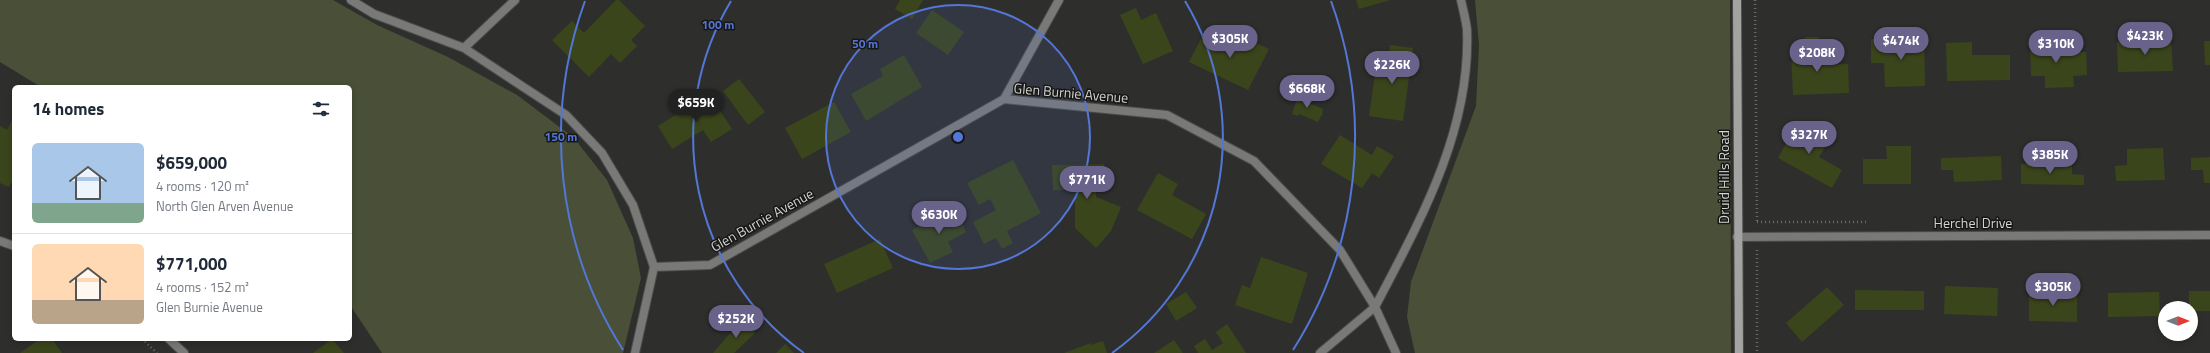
<!DOCTYPE html>
<meta charset="utf-8">
<style>
:root{--surface:#fff;--page:#f6f6f7;--text:#1f2937;--muted:#747a83;--line:#e0e1e3;--accent:#69628b}
body{margin:0;font-family:"Titillium Web",sans-serif;background:var(--page);color:var(--text);height:100vh;display:flex;flex-direction:column;font-size:15px;white-space:nowrap}
*{box-sizing:border-box;margin:0}
p{font-size:13px;color:var(--muted)}
.icon{flex:none;width:22px;height:22px;fill:none;stroke:currentColor;stroke-width:2;stroke-linecap:round;stroke-linejoin:round}
.map{position:relative;flex:1;overflow:hidden}
.drawer{position:absolute;left:12px;top:85px;width:340px;height:256px;display:flex;flex-direction:column;background:var(--surface);border-radius:6px;box-shadow:0 2px 6px #0003}
.drawer>*{flex:none}
.needle{width:26px;rotate:90deg}
.controls{position:absolute;left:2158px;top:301px;display:grid;gap:8px}
.controls a{display:grid;place-items:center;width:40px;height:40px;border-radius:50%;background:var(--surface);box-shadow:0 2px 6px #0003;font-size:20px}
.price{position:absolute;translate:-50% -34px;padding:0 9px;border-radius:14px;background:var(--accent);color:#fff;font-size:13px;line-height:26px;filter:drop-shadow(0 1px 2px #0008)}
.price::after{content:'';position:absolute;left:50%;top:24px;width:12px;height:9px;margin-left:-6px;background:inherit;clip-path:polygon(0 0,100% 0,50% 100%)}
.price.on{background:#222;color:#fff}
ul{padding:0;list-style:none}
li{display:flex;align-items:center;gap:12px;height:100px;padding:0 20px}
li+li{border-top:1px solid var(--line)}
li span{display:grid;place-items:center;flex:none;width:112px;height:80px;border-radius:6px;color:#555}
li>.icon{margin-inline-start:auto}
span .icon{width:48px;height:48px;fill:#fffc;stroke-width:1}
li b{font-size:17px}
h2{display:flex;justify-content:space-between;align-items:center;height:48px;padding:0 20px;font-size:17px}
.map>svg:first-child{display:block}
.green{fill:#495037}
.building{fill:#3b451c}
.lines{fill:none;stroke-linecap:round;stroke-linejoin:round}
.street-casing{stroke:#4c4d4b;stroke-width:10}
.secondary-casing{stroke:#4c4d4b;stroke-width:10}
.path{stroke:#696967;stroke-width:2.5;stroke-dasharray:1 3;stroke-linecap:butt}
.street{stroke:#797a78;stroke-width:8}
.secondary{stroke:#a3a4a2;stroke-width:8}
.ring{fill:none;stroke:#5476d6;stroke-width:2}
.labels{text-anchor:middle;stroke-width:3;stroke-linejoin:round;paint-order:stroke}
.street-label{font-size:14px;fill:#d3d3d1;stroke:#171716}
.centre{fill:#5476d6;stroke:#171716;stroke-width:2}
.ring-label{font-size:12px;text-anchor:middle;font-weight:bold;fill:#5476d6;stroke:#171716;stroke-width:3;stroke-linejoin:round;paint-order:stroke}
</style>
<div class="map">
<svg width="2210" height="353" viewBox="0 0 2210 353">
<rect width="100%" height="100%" fill="#2e2f2d"/>
<!-- green -->
<path class="green" d="M 0,0 L 333,0 L 377,25 L 448,57 L 517,95 L 574,138 L 607,180 L 633,238 L 641,278 L 623,353 L 382,353 L 350,305 L 350,87 L 41,87 L 0,62 Z
M 1475,0 L 1730,0 L 1731,353 L 1415,353 L 1407,317 L 1411,282 L 1476,106 L 1479,45 Z"/>
<!-- building -->
<path class="building" d="M 616,0 L 619,0 L 645,26 L 631,40 L 637,46 L 620,63 L 611,54 L 589,77 L 552,40 L 572,21 L 584,33 Z
M 900,0 L 923,0 L 912,19 L 895,9 Z
M 1356,0 L 1390,0 L 1359,9 Z
M 1136,8 L 1141,20 L 1156,13 L 1173,51 L 1143,64 L 1120,15 Z
M 932,10 L 964,32 L 948,55 L 916,33 Z
M 1204,33 L 1235,48 L 1240,36 L 1269,49 L 1248,90 L 1189,62 Z
M 1805,37 L 1819,37 L 1820,65 L 1848,64 L 1849,93 L 1793,95 L 1791,52 L 1805,52 Z
M 1924,38 L 1925,86 L 1885,87 L 1884,63 L 1871,63 L 1871,39 Z
M 2171,40 L 2173,71 L 2118,72 L 2117,42 Z
M 2030,41 L 2058,41 L 2059,52 L 2086,52 L 2087,75 L 2073,76 L 2074,87 L 2045,88 L 2045,76 L 2031,76 Z
M 2204,41 L 2210,41 L 2210,65 L 2205,65 Z
M 1972,42 L 1972,55 L 2010,55 L 2010,80 L 1947,81 L 1946,43 Z
M 1390,45 L 1413,48 L 1403,121 L 1369,116 L 1376,67 L 1387,69 Z
M 904,55 L 922,87 L 866,121 L 851,94 L 883,76 L 880,69 Z
M 739,79 L 765,112 L 748,125 L 723,91 Z
M 1299,93 L 1308,97 L 1311,104 L 1323,109 L 1322,116 L 1321,116 L 1318,122 L 1299,114 L 1297,116 L 1292,114 Z
M 709,94 L 732,129 L 711,142 L 703,130 L 672,149 L 658,126 Z
M 834,102 L 851,132 L 802,159 L 785,128 Z
M 13,118 L 14,177 L 9,187 L 0,183 L 0,126 L 7,130 Z
M 1798,121 L 1830,139 L 1819,157 L 1842,170 L 1832,188 L 1778,158 Z
M 1340,135 L 1372,155 L 1377,146 L 1394,156 L 1379,178 L 1372,173 L 1362,188 L 1321,164 Z
M 1886,146 L 1911,146 L 1911,184 L 1863,184 L 1863,159 L 1887,159 Z
M 2163,148 L 2165,180 L 2116,181 L 2115,166 L 2127,165 L 2127,149 Z
M 2001,156 L 2002,180 L 1954,182 L 1953,170 L 1941,170 L 1941,158 Z
M 2210,157 L 2210,183 L 2204,183 L 2203,170 L 2191,170 L 2191,158 Z
M 1013,160 L 1041,213 L 1007,231 L 1013,243 L 1002,249 L 996,238 L 984,244 L 973,222 L 996,210 L 990,199 L 979,205 L 967,183 Z
M 1104,164 L 1104,187 L 1096,187 L 1096,197 L 1121,207 L 1111,231 L 1096,248 L 1075,228 L 1075,190 L 1053,190 L 1052,165 Z
M 2021,164 L 2072,165 L 2072,174 L 2084,175 L 2084,185 L 2021,184 Z
M 1158,173 L 1178,184 L 1172,195 L 1206,214 L 1192,239 L 1137,210 Z
M 954,207 L 966,232 L 948,242 L 953,252 L 930,263 L 912,230 Z
M 880,239 L 893,268 L 837,293 L 824,264 Z
M 1261,257 L 1308,273 L 1292,324 L 1235,305 L 1242,285 L 1250,288 Z
M 1945,286 L 1998,288 L 1997,316 L 1944,314 Z
M 1827,287 L 1844,305 L 1802,342 L 1786,323 Z
M 1855,290 L 1924,291 L 1924,310 L 1855,310 Z
M 2189,291 L 2210,291 L 2210,311 L 2191,311 L 2191,308 L 2189,308 Z
M 1186,292 L 1197,308 L 1176,321 L 1166,304 Z
M 2029,292 L 2077,293 L 2077,322 L 2029,321 Z
M 2159,292 L 2160,316 L 2108,317 L 2108,293 Z
M 741,321 L 755,333 L 734,353 L 713,353 Z
M 1227,324 L 1246,353 L 1198,353 L 1194,346 L 1205,339 L 1212,350 L 1223,343 L 1216,332 Z
M 40,339 L 52,339 L 62,353 L 20,353 Z
M 332,339 L 344,353 L 313,353 Z
M 1174,340 L 1183,353 L 1154,353 Z
M 1103,341 L 1107,353 L 1064,353 L 1091,343 L 1091,345 Z
M 785,344 L 794,353 L 776,353 Z"/>
<g class="lines">
<defs>
<path id="street" d="M 351,0 L 374,14 L 464,48 L 566,115 L 602,153 L 633,205 L 654,267 L 635,353
M 464,48 L 515,0
M 1004,99 L 1059,0
M 1737,237 L 2210,235
M 0,241 L 14,246
M 654,267 L 710,265 L 1004,99 L 1167,115 L 1254,161 L 1340,250 L 1375,307 L 1320,353
M 169,339 L 184,353
M 1396,353 L 1375,307 C 1420,221 1471,131 1467,30 C 1466,20 1463,10 1461,0"/>
<path id="secondary" d="M 1737,0 L 1739,353"/>
</defs>
<!-- street casing -->
<use href="#street" class="street-casing"/>
<!-- secondary casing -->
<use href="#secondary" class="secondary-casing"/>
<!-- path -->
<path class="path" d="M 1755,0 L 1757,223
M 1757,222 L 1868,222
M 1757,250 L 1757,353
M 142,339 L 157,353"/>
<!-- street -->
<use href="#street" class="street"/>
<!-- secondary -->
<use href="#secondary" class="secondary"/>
</g>
<!-- distance rings -->
<circle cx="958" cy="137" r="132" fill="#5476d6" fill-opacity=".12"/>
<g class="ring">
<circle cx="958" cy="137" r="132"/>
<path d="M804 353A265 265 0 0 1 731 1M1185 1A265 265 0 0 1 1112 353"/>
<path d="M623 350A397 397 0 0 1 585 1M1331 1A397 397 0 0 1 1293 350"/>
</g>
<g class="labels">
<!-- street labels -->
<g class="street-label">
<text transform="translate(1071 93) rotate(5)" y="5">Glen Burnie Avenue</text>
<text transform="translate(1724 177) rotate(-90)" y="5">Druid Hills Road</text>
<text transform="translate(762 220) rotate(-29)" y="5">Glen Burnie Avenue</text>
<text x="1973" y="228">Herchel Drive</text>
</g>
</g>
<circle cx="958" cy="137" r="6" class="centre"/>
<g class="ring-label">
<text x="718" y="29">100 m</text>
<text x="865" y="48">50 m</text>
<text x="561" y="141">150 m</text>
</g>
</svg>
<div class="controls">
<a><svg class="needle" viewBox="-14 -14 28 28"><path d="M0-13l5 13h-10z" fill="#e53935"/><path d="M0 13l5-13h-10z" fill="#747a83"/></svg></a>
</div>
<b class="price" style="left:2145px;top:56px">$423K</b>
<b class="price" style="left:1230px;top:59px">$305K</b>
<b class="price" style="left:1901px;top:61px">$474K</b>
<b class="price" style="left:2056px;top:64px">$310K</b>
<b class="price" style="left:1817px;top:73px">$208K</b>
<b class="price" style="left:1392px;top:85px">$226K</b>
<b class="price" style="left:1307px;top:109px">$668K</b>
<b class="price on" style="left:696px;top:123px">$659K</b>
<b class="price" style="left:1809px;top:155px">$327K</b>
<b class="price" style="left:2050px;top:175px">$385K</b>
<b class="price" style="left:1087px;top:200px">$771K</b>
<b class="price" style="left:939px;top:235px">$630K</b>
<b class="price" style="left:2053px;top:307px">$305K</b>
<b class="price" style="left:736px;top:339px">$252K</b>
<section class="drawer">
<h2>14 homes<svg class="icon" aria-label="filters" viewBox="0 0 24 24"><path d="M4 7h16M4 17h16"/><circle cx="9" cy="7" r="2"/><circle cx="15" cy="17" r="2"/></svg></h2>
<ul>
<li><span style="background:linear-gradient(#a9c7e8 75%,#7fa58c 0)"><svg class="icon" aria-label="home" viewBox="0 0 24 24"><path d="M3 11l9-7 9 7M6 9v11h12V9"/></svg></span><div><b>$659,000</b><p>4 rooms · 120 m²</p><p>North Glen Arven Avenue</p></div></li>
<li><span style="background:linear-gradient(#ffd9b3 70%,#b9a48a 0)"><svg class="icon" aria-label="home" viewBox="0 0 24 24"><path d="M3 11l9-7 9 7M6 9v11h12V9"/></svg></span><div><b>$771,000</b><p>4 rooms · 152 m²</p><p>Glen Burnie Avenue</p></div></li>
</ul>
</section>
</div>
